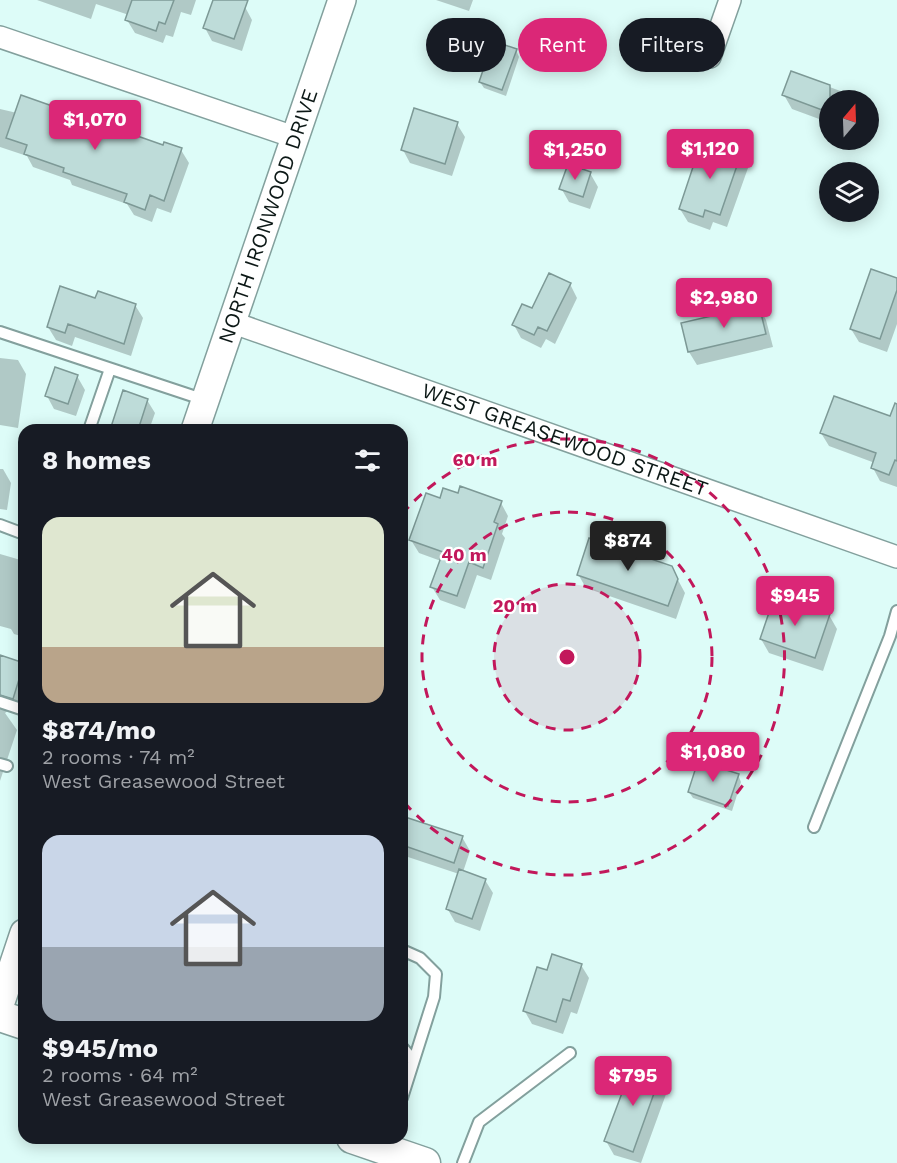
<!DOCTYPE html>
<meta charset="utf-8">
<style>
:root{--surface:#171b24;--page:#242831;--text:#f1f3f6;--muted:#9ea1a6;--accent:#db2777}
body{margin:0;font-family:"Work Sans",sans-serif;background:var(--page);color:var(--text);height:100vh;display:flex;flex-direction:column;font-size:22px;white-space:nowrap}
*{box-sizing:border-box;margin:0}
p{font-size:20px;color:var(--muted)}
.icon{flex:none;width:33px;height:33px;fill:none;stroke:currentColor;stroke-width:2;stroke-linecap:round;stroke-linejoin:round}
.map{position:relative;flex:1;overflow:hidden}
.details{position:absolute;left:18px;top:424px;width:390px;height:720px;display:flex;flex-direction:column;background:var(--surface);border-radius:18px;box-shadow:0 3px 15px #0003}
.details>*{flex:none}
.guide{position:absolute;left:426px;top:18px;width:381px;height:54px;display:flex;gap:12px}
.needle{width:39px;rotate:19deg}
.controls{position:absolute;left:819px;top:90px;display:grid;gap:12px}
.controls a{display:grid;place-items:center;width:60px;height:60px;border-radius:50%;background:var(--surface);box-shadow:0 3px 15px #0003;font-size:30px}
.price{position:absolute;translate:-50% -51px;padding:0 14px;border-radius:6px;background:var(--accent);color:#fff;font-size:20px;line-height:39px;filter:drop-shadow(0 2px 3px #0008)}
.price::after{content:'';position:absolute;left:50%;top:36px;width:18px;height:14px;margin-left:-9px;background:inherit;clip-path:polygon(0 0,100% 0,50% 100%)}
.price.current{background:#222;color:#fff}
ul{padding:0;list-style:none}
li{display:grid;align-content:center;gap:12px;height:318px;padding:0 24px}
li span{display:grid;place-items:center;height:186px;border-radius:18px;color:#555}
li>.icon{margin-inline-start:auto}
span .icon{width:108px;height:108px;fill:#fffc;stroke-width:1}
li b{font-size:26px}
h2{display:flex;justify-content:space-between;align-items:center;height:72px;padding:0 24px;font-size:26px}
.pill{padding:0 21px;border-radius:27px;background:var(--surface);box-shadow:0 3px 15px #0003;font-size:21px;line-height:54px}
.pill.current{background:var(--accent);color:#fff}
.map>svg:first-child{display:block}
.shadow{fill:#0003}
.building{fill:#bedcd9;stroke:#7d9996;stroke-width:1.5}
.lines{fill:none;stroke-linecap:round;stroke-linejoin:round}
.service-casing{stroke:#83a09d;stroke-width:14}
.minor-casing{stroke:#83a09d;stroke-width:24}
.tertiary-casing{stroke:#83a09d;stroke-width:30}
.secondary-casing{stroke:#83a09d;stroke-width:33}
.service{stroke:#fff;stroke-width:10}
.minor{stroke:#fff;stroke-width:21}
.tertiary{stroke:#fff;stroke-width:27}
.secondary{stroke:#fff;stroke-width:30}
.ring{fill:none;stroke:#c2185b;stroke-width:3;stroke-dasharray:10 8}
.labels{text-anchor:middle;stroke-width:4.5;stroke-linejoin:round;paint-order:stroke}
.street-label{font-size:21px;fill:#0c1816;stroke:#fff}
.centre{fill:#c2185b;stroke:#fff;stroke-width:3}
.ring-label{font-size:18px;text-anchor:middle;font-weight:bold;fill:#c2185b;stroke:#fff;stroke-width:4.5;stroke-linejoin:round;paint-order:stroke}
</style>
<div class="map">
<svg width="897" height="1163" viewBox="0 0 897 1163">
<rect width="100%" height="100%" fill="#ddfcf8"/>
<!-- shadow -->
<path class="shadow" d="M 37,0 L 196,0 L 191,15 L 181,12 L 173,37 L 166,35 L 163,43 L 135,33 L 127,20 L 129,15 L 96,4 L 91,19 Z
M 215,0 L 225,0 L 245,7 L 252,20 L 242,51 L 212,41 L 205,28 Z
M 436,0 L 473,0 L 469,11 Z
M 516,50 L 519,57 L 506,96 L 484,88 L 480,82 Z
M 792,73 L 843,92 L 848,100 L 830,100 L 830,123 L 792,109 L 784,95 Z
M 0,109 L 164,147 L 181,150 L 189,163 L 171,213 L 157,208 L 152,222 L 134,215 L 127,204 L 72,185 L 70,180 L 33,167 L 27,156 L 0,147 Z
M 457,124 L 465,137 L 452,176 L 410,163 L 403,150 Z
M 740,155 L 748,168 L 727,227 L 713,222 L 710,230 L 688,222 L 680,209 Z
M 590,173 L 598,187 L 590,209 L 569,202 L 561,188 Z
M 897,280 L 897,324 L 887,352 L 859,342 L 851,329 Z
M 570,284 L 577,298 L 555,344 L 546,339 L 541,348 L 521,338 L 514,325 Z
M 135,305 L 143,318 L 131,356 L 75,337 L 72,346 L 56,340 L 48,327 Z
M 759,307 L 766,320 L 773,347 L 697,365 L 689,352 Z
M 0,358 L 18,360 L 26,374 L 18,428 L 0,425 Z
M 77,376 L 85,390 L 76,416 L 54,409 L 47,396 Z
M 124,392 L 147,400 L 155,413 L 149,430 L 112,430 Z
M 897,420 L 897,487 L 880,481 L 873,468 L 875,463 L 829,446 L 821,433 Z
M 0,469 L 3,469 L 11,483 L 7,510 L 0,509 Z
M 459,495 L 501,503 L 508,516 L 502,534 L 505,538 L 491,580 L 477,575 L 465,609 L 440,600 L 432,587 L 441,561 L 419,553 L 411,540 L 440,500 Z
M 0,554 L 24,561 L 24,637 L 14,634 L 11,629 L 0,626 Z
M 671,567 L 685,593 L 676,619 L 586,588 L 578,574 Z
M 797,608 L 829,615 L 837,629 L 823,671 L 769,653 L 761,639 Z
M 0,656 L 24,664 L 24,710 L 9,710 L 5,713 L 17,730 L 0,781 Z
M 738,775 L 741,782 L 732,811 L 693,798 L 689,792 Z
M 402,817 L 462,837 L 470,851 L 463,872 L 485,880 L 493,893 L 480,931 L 455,922 L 447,908 L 459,874 L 402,855 Z
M 581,965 L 589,978 L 577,1014 L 571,1012 L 563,1034 L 532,1024 L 524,1010 L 548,972 Z
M 661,1072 L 669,1086 L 641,1163 L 614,1155 L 606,1141 Z"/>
<!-- building -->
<path class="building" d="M 132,0 L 174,0 L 165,24 L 159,22 L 156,31 L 125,20 Z
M 213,0 L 248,0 L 234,39 L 203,28 Z
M 493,41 L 517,49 L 502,90 L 479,82 Z
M 791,71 L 830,85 L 830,113 L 782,95 Z
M 21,95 L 163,145 L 164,142 L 182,148 L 164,201 L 150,195 L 145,210 L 124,202 L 127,194 L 63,172 L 64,168 L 24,154 L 27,145 L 6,138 Z
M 414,108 L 458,122 L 445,164 L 401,150 Z
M 702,140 L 741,154 L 720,215 L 705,210 L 703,217 L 679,209 Z
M 568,164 L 591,172 L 583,197 L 559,189 Z
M 871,269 L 897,278 L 897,290 L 880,339 L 850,329 Z
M 549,273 L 571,283 L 547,331 L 538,327 L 534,335 L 512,325 L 522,304 L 532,308 Z
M 60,286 L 95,298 L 98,291 L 136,304 L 124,344 L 68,324 L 65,333 L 47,327 Z
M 759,305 L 766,334 L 688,352 L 681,323 Z
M 55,367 L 78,375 L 68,404 L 45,396 Z
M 123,390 L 148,399 L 138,430 L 110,430 Z
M 834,396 L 890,416 L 895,403 L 897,404 L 897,461 L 895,460 L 889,475 L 871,468 L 876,453 L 820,433 Z
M 460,486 L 502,501 L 494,522 L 498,524 L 483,568 L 469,562 L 457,596 L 430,587 L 443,552 L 409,540 L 426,493 L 440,498 L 443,488 L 458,493 Z
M 589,538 L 672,566 L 678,579 L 668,606 L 577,575 Z
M 774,598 L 796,606 L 798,603 L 830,614 L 815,658 L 760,639 Z
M 0,655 L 24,663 L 13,699 L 0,695 Z
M 698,761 L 739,774 L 728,806 L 688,792 Z
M 402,816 L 463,836 L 454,863 L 402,845 Z
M 459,869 L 486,879 L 472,919 L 446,909 Z
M 552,954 L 582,964 L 570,1001 L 563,999 L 556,1022 L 523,1011 L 537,967 L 547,970 Z
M 634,1061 L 662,1071 L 633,1152 L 604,1141 Z"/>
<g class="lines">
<defs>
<path id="service" d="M 0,332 L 205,400
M 89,430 L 110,369
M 0,525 L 24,534
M 0,702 L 24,710
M 0,764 L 7,766
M 814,827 L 890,636 L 897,611
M 402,950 L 420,958 L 436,974 L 434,997 L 402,1098
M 402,1047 L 413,1060
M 463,1163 L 479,1122 L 570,1053"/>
<g id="minor">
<path d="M 0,37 L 294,137"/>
<path d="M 710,57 L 730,0"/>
<path id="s1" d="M 231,322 L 897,557"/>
</g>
<g id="tertiary">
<path id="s2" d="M 195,430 L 342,0"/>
<path d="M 0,1005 L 24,933"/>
</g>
<path id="secondary" d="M 0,1016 L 24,1024
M 352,1138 L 425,1163"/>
</defs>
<!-- service casing -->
<use href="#service" class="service-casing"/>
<!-- minor casing -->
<use href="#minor" class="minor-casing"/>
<!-- tertiary casing -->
<use href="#tertiary" class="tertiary-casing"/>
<!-- secondary casing -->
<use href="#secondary" class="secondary-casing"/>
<!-- service -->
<use href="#service" class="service"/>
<!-- minor -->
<use href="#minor" class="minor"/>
<!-- tertiary -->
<use href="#tertiary" class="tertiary"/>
<!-- secondary -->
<use href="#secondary" class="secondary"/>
</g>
<!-- distance rings -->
<circle cx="567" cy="657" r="73" fill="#c2185b" fill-opacity=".12"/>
<g class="ring">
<circle cx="567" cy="657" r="73"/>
<circle cx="567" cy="657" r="145"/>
<path d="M402 514A218 218 0 1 1 402 800"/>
</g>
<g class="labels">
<!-- street labels -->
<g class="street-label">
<text dy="7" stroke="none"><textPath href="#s2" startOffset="226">NORTH IRONWOOD DRIVE</textPath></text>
<text dy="7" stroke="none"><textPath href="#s1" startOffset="354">WEST GREASEWOOD STREET</textPath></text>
</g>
</g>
<circle cx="567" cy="657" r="9" class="centre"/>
<g class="ring-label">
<text x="475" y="466">60 m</text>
<text x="464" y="561">40 m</text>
<text x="515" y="612">20 m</text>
</g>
</svg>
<div class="controls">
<a><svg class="needle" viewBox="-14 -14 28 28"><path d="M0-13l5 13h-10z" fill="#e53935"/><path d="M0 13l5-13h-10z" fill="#9ea1a6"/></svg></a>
<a><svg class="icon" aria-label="layers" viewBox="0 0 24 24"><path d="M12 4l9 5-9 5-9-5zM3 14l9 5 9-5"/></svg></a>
</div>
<b class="price" style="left:95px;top:151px">$1,070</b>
<b class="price" style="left:710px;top:180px">$1,120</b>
<b class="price" style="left:575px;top:181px">$1,250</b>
<b class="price" style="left:724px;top:329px">$2,980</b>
<b class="price current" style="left:628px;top:572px">$874</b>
<b class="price" style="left:795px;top:627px">$945</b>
<b class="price" style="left:713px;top:783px">$1,080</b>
<b class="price" style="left:633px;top:1107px">$795</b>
<div class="guide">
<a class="pill">Buy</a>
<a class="pill current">Rent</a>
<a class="pill">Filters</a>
</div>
<section class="details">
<h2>8 homes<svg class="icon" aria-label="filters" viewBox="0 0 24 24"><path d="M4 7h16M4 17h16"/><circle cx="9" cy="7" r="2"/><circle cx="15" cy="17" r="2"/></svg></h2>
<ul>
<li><span style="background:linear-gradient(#dfe7d0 70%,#b9a48a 0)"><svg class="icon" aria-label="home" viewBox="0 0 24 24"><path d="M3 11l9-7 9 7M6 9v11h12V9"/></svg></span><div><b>$874/mo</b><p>2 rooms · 74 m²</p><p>West Greasewood Street</p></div></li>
<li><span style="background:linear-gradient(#c9d6e8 60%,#9aa5b1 0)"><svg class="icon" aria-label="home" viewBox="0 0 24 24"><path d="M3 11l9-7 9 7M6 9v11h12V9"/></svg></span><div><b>$945/mo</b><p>2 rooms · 64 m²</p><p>West Greasewood Street</p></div></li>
</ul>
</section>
</div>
